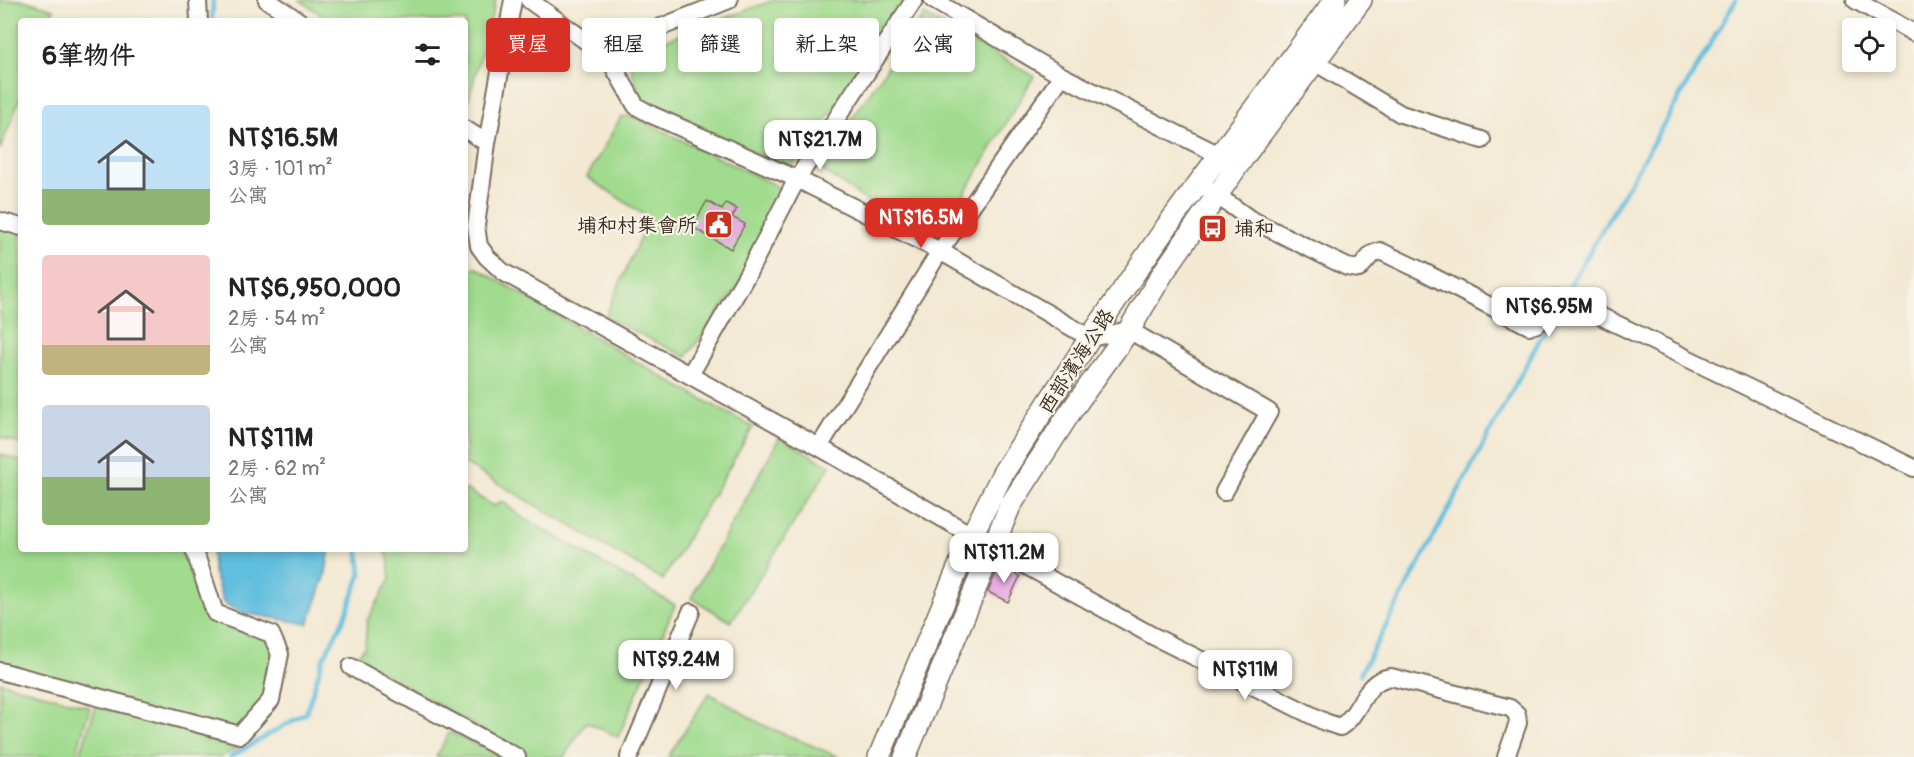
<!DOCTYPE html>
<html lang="zh-TW">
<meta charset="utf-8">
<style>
:root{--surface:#fff;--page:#f2f2f2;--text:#222;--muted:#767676;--accent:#d93025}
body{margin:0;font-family:Pangolin,"LXGW WenKai TC",sans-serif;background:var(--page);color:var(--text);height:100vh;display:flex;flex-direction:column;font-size:22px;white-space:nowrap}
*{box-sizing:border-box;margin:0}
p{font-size:20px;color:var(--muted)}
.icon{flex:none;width:33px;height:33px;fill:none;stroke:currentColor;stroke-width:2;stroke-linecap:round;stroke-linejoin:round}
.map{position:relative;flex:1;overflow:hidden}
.drawer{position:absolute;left:18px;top:18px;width:450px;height:534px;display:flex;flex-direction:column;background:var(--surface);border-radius:6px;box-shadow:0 3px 9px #0003}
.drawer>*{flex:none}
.top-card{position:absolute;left:486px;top:18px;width:570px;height:54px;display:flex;gap:12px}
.tools{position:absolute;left:1842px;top:18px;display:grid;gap:12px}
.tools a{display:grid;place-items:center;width:54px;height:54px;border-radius:6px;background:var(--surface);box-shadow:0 3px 9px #0003;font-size:30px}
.price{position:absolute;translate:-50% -51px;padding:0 14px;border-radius:12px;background:#fff;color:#222;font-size:20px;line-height:39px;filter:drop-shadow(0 2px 3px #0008)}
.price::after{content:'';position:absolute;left:50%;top:36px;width:18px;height:14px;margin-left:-9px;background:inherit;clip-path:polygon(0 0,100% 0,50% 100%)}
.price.active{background:var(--accent);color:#fff}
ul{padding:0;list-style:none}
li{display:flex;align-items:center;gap:18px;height:150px;padding:0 24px}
li span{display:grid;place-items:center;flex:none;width:168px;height:120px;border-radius:6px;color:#555}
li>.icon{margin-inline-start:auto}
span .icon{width:72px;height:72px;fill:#fffc;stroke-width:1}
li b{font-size:26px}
h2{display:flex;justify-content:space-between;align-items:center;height:72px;padding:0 24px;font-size:26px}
.pill{padding:0 21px;border-radius:6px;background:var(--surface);box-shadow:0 3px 9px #0003;font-size:21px;line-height:54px}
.pill.active{background:var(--accent);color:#fff}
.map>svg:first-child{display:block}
.green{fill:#a0db8e;stroke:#6e8256;stroke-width:1.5}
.water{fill:#60bede;stroke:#4e747e;stroke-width:1.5}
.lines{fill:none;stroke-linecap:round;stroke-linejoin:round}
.stream{stroke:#60bede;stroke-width:4.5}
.building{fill:#e7aae2}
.minor-casing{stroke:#7b6d5d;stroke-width:20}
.major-casing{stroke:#7b6d5d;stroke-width:24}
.minor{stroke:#fff;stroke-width:16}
.major{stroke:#fff;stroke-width:21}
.labels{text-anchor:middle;stroke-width:4.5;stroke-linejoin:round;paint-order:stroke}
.poi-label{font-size:20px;fill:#3b2a1e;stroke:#f7f3e8;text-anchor:end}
.street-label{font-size:20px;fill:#3b2a1e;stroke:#f7f3e8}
</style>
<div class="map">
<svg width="1914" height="757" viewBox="0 0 1914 757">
<rect width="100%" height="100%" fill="#f7f3e8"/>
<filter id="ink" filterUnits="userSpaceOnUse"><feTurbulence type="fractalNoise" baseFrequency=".0167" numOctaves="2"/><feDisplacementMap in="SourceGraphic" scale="12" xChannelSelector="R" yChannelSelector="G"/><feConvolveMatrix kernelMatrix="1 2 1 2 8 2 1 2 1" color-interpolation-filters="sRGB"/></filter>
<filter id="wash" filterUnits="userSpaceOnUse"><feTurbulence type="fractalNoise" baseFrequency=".008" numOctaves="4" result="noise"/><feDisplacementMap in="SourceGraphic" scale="24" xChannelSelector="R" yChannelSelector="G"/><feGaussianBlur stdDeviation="1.35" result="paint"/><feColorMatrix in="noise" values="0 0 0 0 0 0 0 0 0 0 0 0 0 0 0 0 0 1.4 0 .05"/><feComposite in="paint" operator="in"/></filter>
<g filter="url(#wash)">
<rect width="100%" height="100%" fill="#f3e9d3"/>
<!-- green -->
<path class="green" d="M 0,0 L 23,0 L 54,9 L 49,21 L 21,21 L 21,95 L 0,150 Z
M 300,0 L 496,0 L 466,109 L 465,109 L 465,21 L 330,21 Z
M 774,0 L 913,0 L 791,167 L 642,109 L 628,54 Z
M 924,15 L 1034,76 L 933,247 L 818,167 Z
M 632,116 L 785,190 L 748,273 L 686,357 L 605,317 L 649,218 L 587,177 L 621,117 Z
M 0,225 L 21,231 L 21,444 L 0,437 Z
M 475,267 L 680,387 L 753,427 L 663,580 L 465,464 L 465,275 Z
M 780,437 L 830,466 L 731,622 L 691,598 Z
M 0,454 L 21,461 L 21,549 L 197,549 L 202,615 L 210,620 L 271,634 L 280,654 L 271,700 L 240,735 L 0,671 Z
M 465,489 L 494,506 L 502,501 L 520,516 L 675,605 L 618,737 L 586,722 L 564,757 L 528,757 L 356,657 L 365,646 L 367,621 L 390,579 L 388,557 L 384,549 L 465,549 Z
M 0,682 L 90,707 L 75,757 L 0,757 Z
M 709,693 L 763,725 L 839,757 L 668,757 Z
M 96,706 L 243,744 L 221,757 L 79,757 Z
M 450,732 L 503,757 L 436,757 Z"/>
<!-- water -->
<path class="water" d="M 212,549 L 330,549 L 325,577 L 308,624 L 243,613 L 223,603 L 213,570 Z"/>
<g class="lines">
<!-- stream -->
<path class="stream" d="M 212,21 L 213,0
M 1569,287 L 1736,0
M 1360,674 L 1549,322
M 230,757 L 306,713 L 323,659 L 345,617 L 361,573 L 358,549"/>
</g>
<g id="blocks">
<!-- building -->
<path class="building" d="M 707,201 L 722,210 L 726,203 L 737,209 L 732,217 L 745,224 L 731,249 L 692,227 Z
M 999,566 L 1020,576 L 1008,602 L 988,592 Z"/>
</g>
</g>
<g filter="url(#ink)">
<use href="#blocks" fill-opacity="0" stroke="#7b6d5d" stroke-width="1.5"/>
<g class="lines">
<defs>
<path id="minor" d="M 198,0 L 199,21
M 267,0 L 299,21
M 513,0 L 487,143 L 476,226 L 479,246 L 487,257 L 503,272 L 819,447 L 992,547 L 1153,636 L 1325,722 L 1340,727 C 1363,712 1362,681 1391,677 L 1510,708 L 1517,714 L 1518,723 L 1506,757
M 529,0 L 608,57 L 636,106 L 652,115 L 797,179 L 940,251 L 1090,338 L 1129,330 L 1269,412 L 1224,492
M 933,0 L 1062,76 L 1221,156
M 1855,0 L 1914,33
M 608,57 L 616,45 L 729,0
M 1306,57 L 1401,114 L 1482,140
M 465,129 L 487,143
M 1208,189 L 1250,219 L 1347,267 L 1359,269 L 1372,254 L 1380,251 L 1420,270 L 1529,326 C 1543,326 1547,310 1554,299 L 1565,299 L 1914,468
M 0,221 L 21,227
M 690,375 L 748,273 L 797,179 L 914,0
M 819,447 L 940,251 L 1062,76
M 351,667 L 517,757
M 0,671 L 240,735 L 271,700 L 280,654 L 271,634 L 215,613 L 194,549
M 629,757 L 691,612"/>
<path id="major" d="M 879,757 L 972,535 L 1003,473 L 1090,338 L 1167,226 L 1335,0
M 905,757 L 1010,506 L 1069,414 L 1129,330 L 1163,273 L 1245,155 L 1361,0"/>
</defs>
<!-- minor casing -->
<use href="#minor" class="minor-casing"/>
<!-- major casing -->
<use href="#major" class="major-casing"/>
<!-- minor -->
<use href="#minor" class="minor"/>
<!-- major -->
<use href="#major" class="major"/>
</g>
</g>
<!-- icons -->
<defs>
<symbol id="civic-square" viewBox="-11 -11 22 22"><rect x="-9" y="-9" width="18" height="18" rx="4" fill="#c8321e" stroke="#f7f3e8"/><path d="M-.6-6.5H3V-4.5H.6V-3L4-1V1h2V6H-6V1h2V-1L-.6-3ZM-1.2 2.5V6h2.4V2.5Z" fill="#fff"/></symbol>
<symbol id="bus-square" viewBox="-11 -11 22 22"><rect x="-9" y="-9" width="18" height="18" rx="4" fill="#c8321e" stroke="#f7f3e8"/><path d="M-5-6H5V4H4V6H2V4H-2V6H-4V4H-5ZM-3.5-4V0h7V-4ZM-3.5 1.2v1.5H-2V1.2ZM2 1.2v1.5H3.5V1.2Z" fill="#fff"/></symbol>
</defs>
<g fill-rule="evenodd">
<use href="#civic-square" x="702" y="208" width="33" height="33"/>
<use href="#bus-square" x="1196" y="212" width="33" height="33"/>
</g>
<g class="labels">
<!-- poi labels -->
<g class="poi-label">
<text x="697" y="232">埔和村集會所</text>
<text x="1234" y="235" text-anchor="start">埔和</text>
</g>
<!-- street labels -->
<g class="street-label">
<text transform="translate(1076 361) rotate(-57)" y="7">西部濱海公路</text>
</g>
</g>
</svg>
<div class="tools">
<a><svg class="icon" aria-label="locate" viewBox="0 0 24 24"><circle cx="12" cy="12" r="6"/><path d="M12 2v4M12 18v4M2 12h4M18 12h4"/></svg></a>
</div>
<b class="price" style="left:820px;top:171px">NT$21.7M</b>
<b class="price active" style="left:921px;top:249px">NT$16.5M</b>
<b class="price" style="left:1549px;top:338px">NT$6.95M</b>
<b class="price" style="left:1004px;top:584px">NT$11.2M</b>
<b class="price" style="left:676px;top:691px">NT$9.24M</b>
<b class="price" style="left:1245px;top:701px">NT$11M</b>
<div class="top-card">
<a class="pill active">買屋</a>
<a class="pill">租屋</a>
<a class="pill">篩選</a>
<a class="pill">新上架</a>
<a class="pill">公寓</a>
</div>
<section class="drawer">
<h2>6筆物件<svg class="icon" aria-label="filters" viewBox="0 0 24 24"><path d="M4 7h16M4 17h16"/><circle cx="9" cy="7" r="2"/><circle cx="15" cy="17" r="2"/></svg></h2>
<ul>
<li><span style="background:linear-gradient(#bfe0f5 70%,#8fb573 0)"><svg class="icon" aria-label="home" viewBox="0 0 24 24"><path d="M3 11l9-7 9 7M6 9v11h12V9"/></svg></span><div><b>NT$16.5M</b><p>3房 · 101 m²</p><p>公寓</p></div></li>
<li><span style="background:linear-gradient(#f6c9c9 75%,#c2b280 0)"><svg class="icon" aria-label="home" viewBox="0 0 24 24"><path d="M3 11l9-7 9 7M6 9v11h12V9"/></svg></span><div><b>NT$6,950,000</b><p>2房 · 54 m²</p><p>公寓</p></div></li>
<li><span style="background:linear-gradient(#c9d6e8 60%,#8fb573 0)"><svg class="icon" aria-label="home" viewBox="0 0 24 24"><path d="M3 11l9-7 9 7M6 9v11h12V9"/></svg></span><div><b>NT$11M</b><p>2房 · 62 m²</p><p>公寓</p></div></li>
</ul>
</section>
</div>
